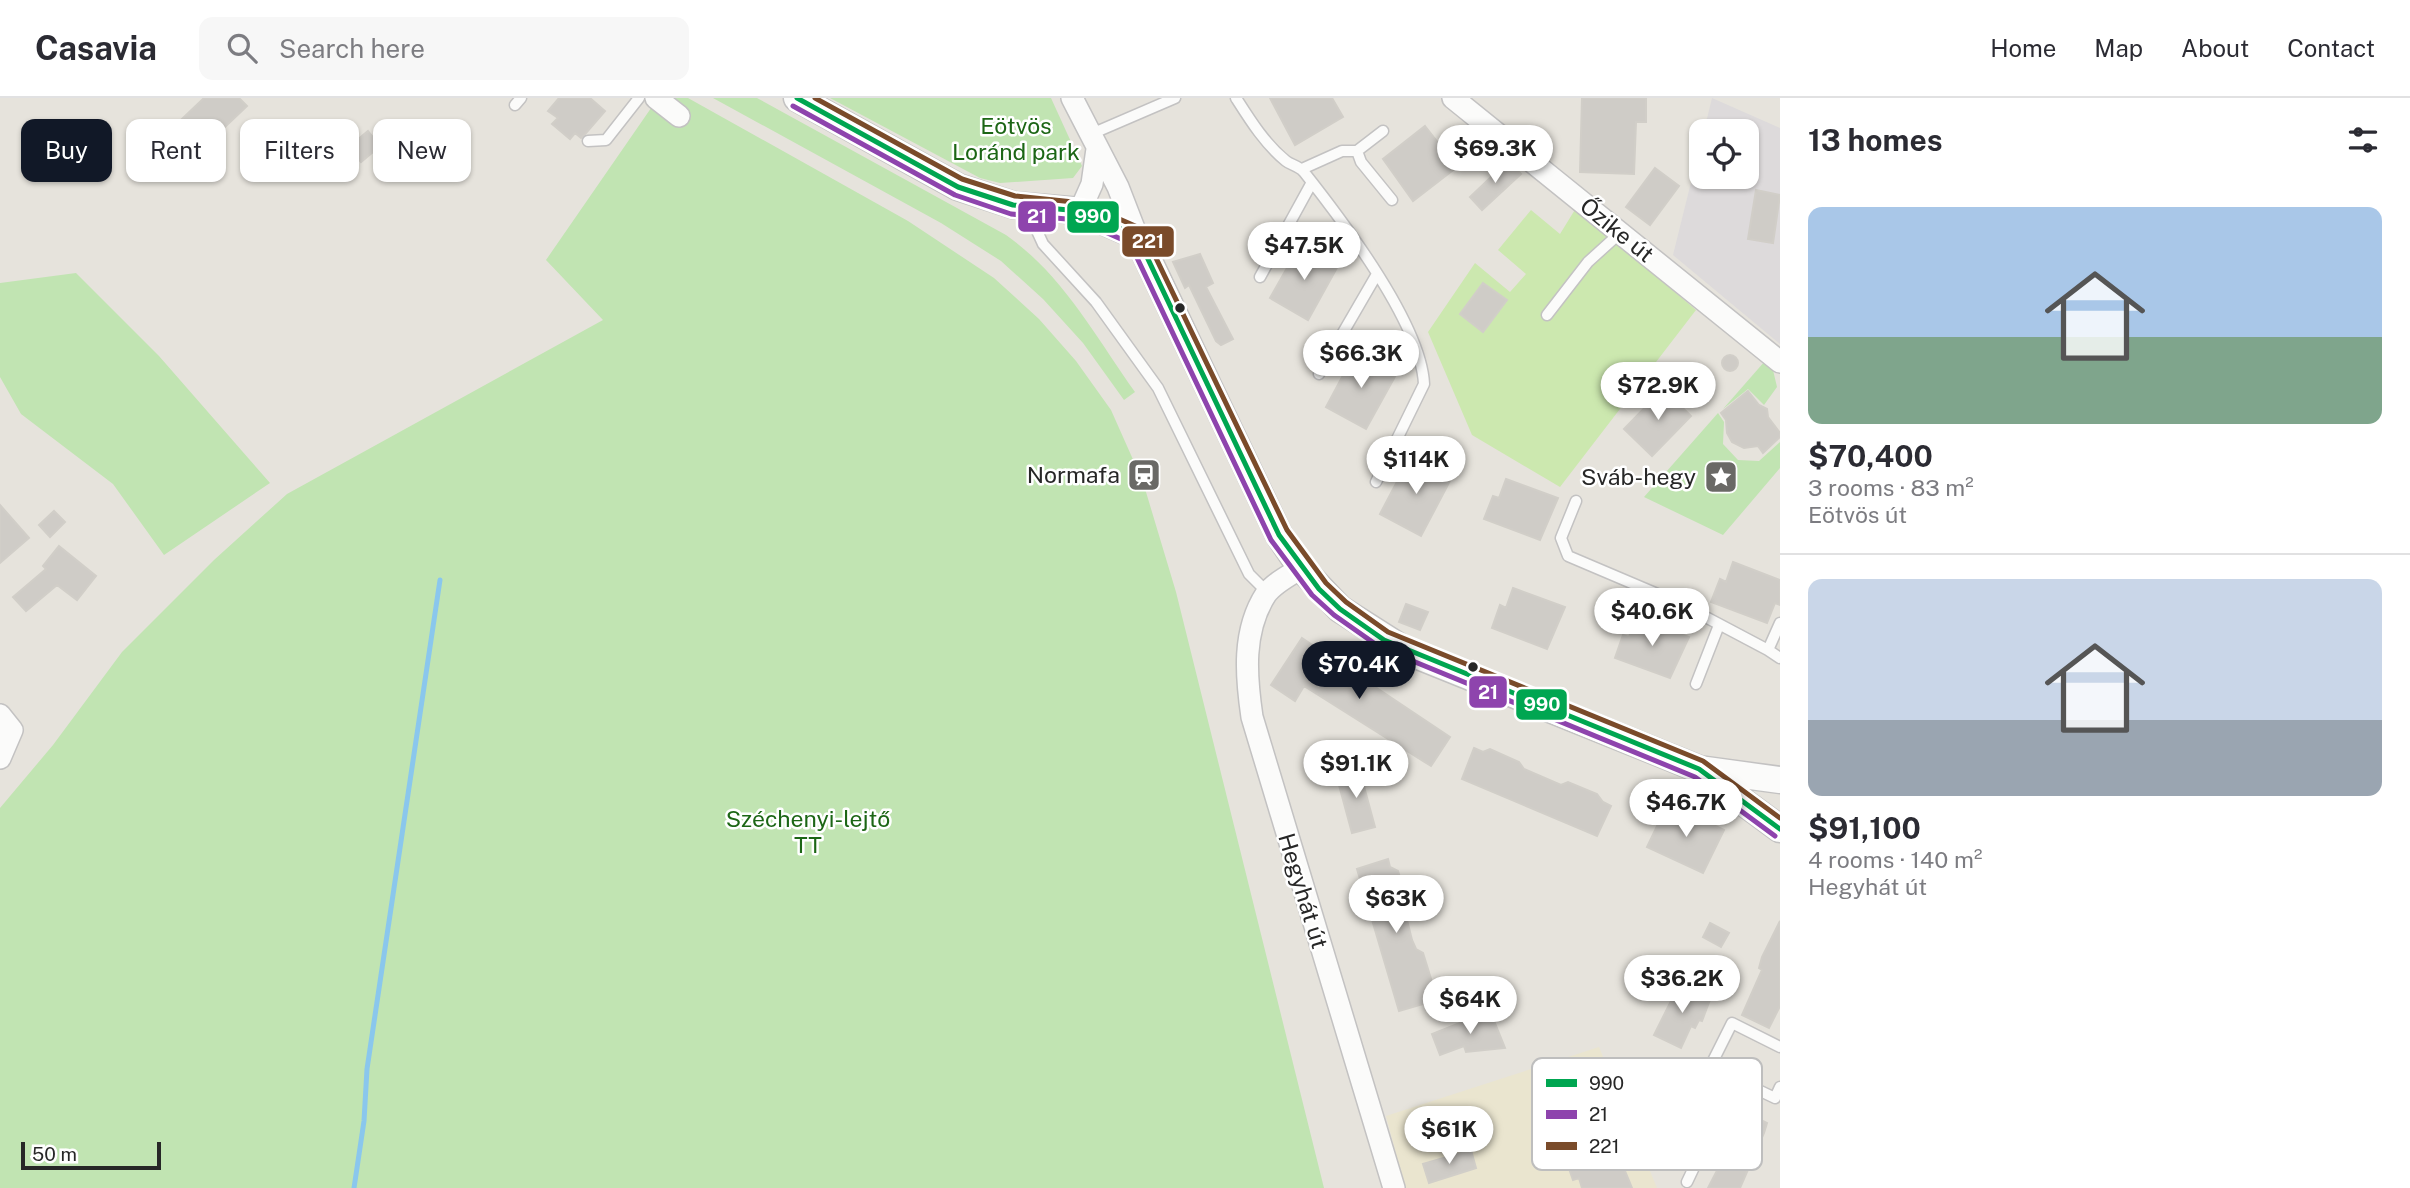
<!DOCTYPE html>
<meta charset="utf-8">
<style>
:root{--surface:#fff;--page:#f7f7f7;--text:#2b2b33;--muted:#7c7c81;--line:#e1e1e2;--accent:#111827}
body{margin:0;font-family:"Public Sans",sans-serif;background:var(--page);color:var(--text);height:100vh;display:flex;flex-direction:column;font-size:26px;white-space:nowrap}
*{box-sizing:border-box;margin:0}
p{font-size:23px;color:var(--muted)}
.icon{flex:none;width:38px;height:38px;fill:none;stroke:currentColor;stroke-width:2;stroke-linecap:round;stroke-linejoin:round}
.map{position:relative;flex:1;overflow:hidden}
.panel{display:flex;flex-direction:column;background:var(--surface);width:630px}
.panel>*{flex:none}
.banner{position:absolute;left:21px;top:21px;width:665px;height:63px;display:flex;gap:14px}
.tools{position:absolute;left:1689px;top:21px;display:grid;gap:14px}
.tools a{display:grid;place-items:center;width:70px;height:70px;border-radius:14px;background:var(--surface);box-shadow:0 2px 5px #0004;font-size:35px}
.scale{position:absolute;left:21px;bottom:18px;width:140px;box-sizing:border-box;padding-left:7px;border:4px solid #272727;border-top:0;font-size:19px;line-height:24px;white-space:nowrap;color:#272727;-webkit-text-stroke:5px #fff;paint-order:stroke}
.price{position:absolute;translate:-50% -60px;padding:0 16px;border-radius:24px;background:#fff;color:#222;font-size:23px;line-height:46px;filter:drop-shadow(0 2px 4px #0008)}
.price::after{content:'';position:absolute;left:50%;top:42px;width:21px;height:16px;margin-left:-10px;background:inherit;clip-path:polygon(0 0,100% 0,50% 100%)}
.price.on{background:var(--accent);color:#fff}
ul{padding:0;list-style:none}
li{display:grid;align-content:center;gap:14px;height:371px;padding:0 28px}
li+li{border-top:2px solid var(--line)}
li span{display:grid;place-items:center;height:217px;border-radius:14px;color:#555}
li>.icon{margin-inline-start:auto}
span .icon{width:126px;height:126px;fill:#fffc;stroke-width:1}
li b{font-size:30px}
h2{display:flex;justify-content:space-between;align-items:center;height:84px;padding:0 28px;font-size:30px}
.chip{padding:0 24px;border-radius:14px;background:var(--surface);box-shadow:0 2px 5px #0004;font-size:24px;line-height:63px}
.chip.on{background:var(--accent);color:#fff}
header{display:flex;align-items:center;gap:42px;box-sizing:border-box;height:98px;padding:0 35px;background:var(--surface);border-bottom:2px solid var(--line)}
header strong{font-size:33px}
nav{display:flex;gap:38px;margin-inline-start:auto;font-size:24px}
.search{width:490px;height:63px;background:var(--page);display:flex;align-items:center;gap:18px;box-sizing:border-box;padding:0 24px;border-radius:14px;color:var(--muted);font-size:26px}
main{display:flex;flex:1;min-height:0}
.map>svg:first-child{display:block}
.industrial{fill:#dddadb}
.education{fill:#eae5cf}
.green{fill:#c1e4b2}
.pitch{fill:#cce8af}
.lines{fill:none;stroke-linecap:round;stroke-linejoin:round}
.stream{stroke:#8ac7ed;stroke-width:5}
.building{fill:#cfccc7;stroke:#d1cec8;stroke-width:2}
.service-casing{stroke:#c3c2c2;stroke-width:13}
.minor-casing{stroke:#c3c2c2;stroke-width:24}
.tertiary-casing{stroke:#c3c2c2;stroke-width:29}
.service{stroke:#fbfbfa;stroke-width:10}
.minor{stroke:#fbfbfa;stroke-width:21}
.tertiary{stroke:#fbfbfa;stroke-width:26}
.bus-1-casing{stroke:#fff;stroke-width:10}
.bus-2-casing{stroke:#fff;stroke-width:10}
.bus-3-casing{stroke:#fff;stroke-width:10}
.bus-1{stroke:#00a651;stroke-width:5}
.bus-2{stroke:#8e44ad;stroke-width:5}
.bus-3{stroke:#7a4b2a;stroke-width:5}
.bus-dot{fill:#272727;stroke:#fff;stroke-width:2.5}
.labels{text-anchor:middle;stroke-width:5;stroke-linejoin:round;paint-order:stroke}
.park-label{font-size:23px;fill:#1c6615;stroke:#fff}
.street-label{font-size:23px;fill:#272727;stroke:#fff}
.poi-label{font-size:23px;fill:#272727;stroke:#fff;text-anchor:end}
.key{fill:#fff;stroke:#bebebe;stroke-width:2}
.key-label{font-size:19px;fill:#272727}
.line-badge{stroke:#fff;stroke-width:2.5}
.badge-label{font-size:19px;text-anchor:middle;font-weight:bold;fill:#fff}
</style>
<header>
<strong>Casavia</strong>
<div class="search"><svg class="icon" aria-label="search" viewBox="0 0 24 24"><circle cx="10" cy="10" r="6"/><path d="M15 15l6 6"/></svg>Search here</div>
<nav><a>Home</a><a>Map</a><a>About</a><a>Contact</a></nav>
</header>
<main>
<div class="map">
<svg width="1780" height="1090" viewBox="0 0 1780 1090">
<rect width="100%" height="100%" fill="#e6e3dc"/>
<!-- industrial -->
<path class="industrial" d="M 1712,0 L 1780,30 L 1780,246 L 1673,157 L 1701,44 L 1701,79 L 1746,79 L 1746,33 L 1704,33 Z"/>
<!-- education -->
<path class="education" d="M 1599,949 L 1657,1090 L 1405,1090 L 1386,1018 Z"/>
<!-- green -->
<path class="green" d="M 658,0 L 688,0 L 908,123 L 994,180 L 1039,221 L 1076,263 L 1111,312 L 1143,384 L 1176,494 L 1324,1090 L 0,1090 L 0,710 L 53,647 L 122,554 L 214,462 L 287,396 L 603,222 L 546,162 Z
M 713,0 L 757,0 L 1006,137 C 1062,176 1096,239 1135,294 L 1124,302 L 1083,245 L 1043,201 L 1001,163 L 941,125 Z
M 830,0 L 1051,0 L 1082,68 L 1073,80 L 1000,85 L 980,80 Z
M 76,175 L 159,258 L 270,385 L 164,457 L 113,386 L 21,316 L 0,279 L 0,185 Z
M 1765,263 L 1773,272 L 1777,289 L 1764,307 L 1748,291 L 1723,311 Z
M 1718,315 L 1724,324 L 1723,346 L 1738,362 L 1759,363 L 1780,344 L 1780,370 L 1723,437 L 1644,399 Z"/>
<!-- pitch -->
<path class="pitch" d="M 1576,110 L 1696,212 L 1560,389 L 1472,337 L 1428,234 L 1475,165 L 1510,194 L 1526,176 L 1498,152 L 1531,112 L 1560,136 Z"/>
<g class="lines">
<!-- stream -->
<path class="stream" d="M 354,1090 L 364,1023 L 367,971 L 440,482"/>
</g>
<!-- building -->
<path class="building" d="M 204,0 L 239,0 L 247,8 L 187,65 L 163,39 Z
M 559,0 L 590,0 L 605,13 L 586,35 L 581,40 L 575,35 L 570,41 L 552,26 L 558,20 L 548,13 Z
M 1270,0 L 1332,0 L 1343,19 L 1295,47 Z
M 1582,0 L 1646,0 L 1646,24 L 1636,24 L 1634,76 L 1580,74 Z
M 1425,28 L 1457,69 L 1413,103 L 1383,61 Z
M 368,33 L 380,48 L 361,64 L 349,49 Z
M 1508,63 L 1521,76 L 1482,112 L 1470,99 Z
M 1655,70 L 1679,88 L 1650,127 L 1626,109 Z
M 1756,92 L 1780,97 L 1773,145 L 1748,141 Z
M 1300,147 L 1338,168 L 1308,222 L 1270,200 Z
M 1200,156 L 1213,185 L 1206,189 L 1233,241 L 1221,247 L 1216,243 L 1189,187 L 1185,190 L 1173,164 Z
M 1483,185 L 1507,202 L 1483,234 L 1460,216 Z
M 1356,253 L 1397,275 L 1366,331 L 1326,309 Z
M1722 265a8 8 0 1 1 16 0a8 8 0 1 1-16 0Z
M 1663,291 L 1691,318 L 1652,358 L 1624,331 Z
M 1748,293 L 1759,307 L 1767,311 L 1768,319 L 1780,335 L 1780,339 L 1763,355 L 1758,348 L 1744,350 L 1732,344 L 1727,335 L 1726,322 L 1721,315 Z
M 1411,357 L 1452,379 L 1421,438 L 1380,416 Z
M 1506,381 L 1558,400 L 1540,442 L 1484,421 L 1493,398 L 1499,400 Z
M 0,407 L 29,440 L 0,465 Z
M 54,413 L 65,424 L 50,439 L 39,427 Z
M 59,448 L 96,478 L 77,502 L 57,487 L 26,513 L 13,499 L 46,471 L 43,468 Z
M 1733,464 L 1780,482 L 1780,507 L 1775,505 L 1767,525 L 1711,504 L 1720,481 L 1726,484 Z
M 1513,490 L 1565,509 L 1547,551 L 1492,530 L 1500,507 L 1506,510 Z
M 1406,506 L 1428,514 L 1420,532 L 1399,524 Z
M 1636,520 L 1689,539 L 1670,580 L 1615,560 L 1623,537 L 1629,539 Z
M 1302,540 L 1450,639 L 1431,668 L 1304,588 L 1295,603 L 1271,587 Z
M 1474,650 L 1483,654 L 1490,651 L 1519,664 L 1524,671 L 1561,687 L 1568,684 L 1597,696 L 1603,704 L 1611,708 L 1597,738 L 1462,681 Z
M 1359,670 L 1375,729 L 1352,735 L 1336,676 Z
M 1672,707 L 1724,732 L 1703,775 L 1647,749 L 1658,726 Z
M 1388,761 L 1390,769 L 1398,773 L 1407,803 L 1405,814 L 1412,842 L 1416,851 L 1423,855 L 1432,884 L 1430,894 L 1433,903 L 1399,913 L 1357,771 Z
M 1780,823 L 1780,908 L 1769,930 L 1742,917 L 1762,872 L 1759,870 L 1762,859 Z
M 1710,825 L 1729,835 L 1721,849 L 1703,839 Z
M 1680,885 L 1711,899 L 1702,923 L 1699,922 L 1695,930 L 1691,928 L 1681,950 L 1654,937 Z
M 1490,913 L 1505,950 L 1466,954 L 1464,948 L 1440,957 L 1432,936 Z
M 1741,1012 L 1767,1025 L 1764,1035 L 1740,1090 L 1708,1090 L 1724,1059 L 1719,1056 Z
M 1598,1042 L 1601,1048 L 1609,1046 L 1611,1053 L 1616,1051 L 1632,1090 L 1582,1090 L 1579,1080 L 1573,1082 L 1565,1059 L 1569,1059 L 1568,1052 Z
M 1471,1052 L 1476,1070 L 1429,1085 L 1423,1066 Z"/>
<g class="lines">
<defs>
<path id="service" d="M 1236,0 C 1250,22 1265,46 1286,63 C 1291,67 1299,68 1304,74 C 1342,122 1421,225 1424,286 L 1376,384
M 515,7 L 521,0
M 1089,37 L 1175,0
M 588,43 L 606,42 L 639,0
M 1357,53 L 1361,64 L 1392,102
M 1302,71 L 1342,53 L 1357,53 L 1383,33
M 1032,122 L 1043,146 L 1096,204 L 1158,290 L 1249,476 L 1267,494
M 1260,179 L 1311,86
M 1547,217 L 1588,164 L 1620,135
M 1319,276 L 1377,176
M 1576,403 L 1561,440 L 1568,458 L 1681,506 L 1768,552
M 1780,525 L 1768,552 L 1780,560
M 1696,586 L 1719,527
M 1780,949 L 1732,925 L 1710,969 L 1775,1000 L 1780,989
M 1687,1084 L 1736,981"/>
<path id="minor" d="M 656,0 L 679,18
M 1072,0 L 1118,89 L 1137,138
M 1453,0 L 1780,264
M 1080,113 L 1092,86 L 1097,51
M 1301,470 C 1290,477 1274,485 1266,496 C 1242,533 1246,578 1252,619 L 1394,1090
M 0,617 L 12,632 L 0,660"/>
<path id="tertiary" d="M 797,0 L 958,89 L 1013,107 L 1080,113 L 1137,138 L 1279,437 L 1301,470 L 1340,511 L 1406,553 L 1699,671 L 1780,682
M 1700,672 L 1780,731"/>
</defs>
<!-- service casing -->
<use href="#service" class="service-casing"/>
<!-- minor casing -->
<use href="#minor" class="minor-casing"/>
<!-- tertiary casing -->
<use href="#tertiary" class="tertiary-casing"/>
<!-- service -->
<use href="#service" class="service"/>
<!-- minor -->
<use href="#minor" class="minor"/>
<!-- tertiary -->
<use href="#tertiary" class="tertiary"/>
<defs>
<path id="bus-1" d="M 797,0 L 958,89 L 1013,107 L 1080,113 L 1137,138 L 1279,437 L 1319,491 L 1340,511 L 1384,542 L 1699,671 L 1780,731"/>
<path id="bus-2" d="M 793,8 L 955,97 L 1011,116 L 1078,122 L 1130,145 L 1271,442 L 1312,497 L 1334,517 L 1381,550 L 1695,679 L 1775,738"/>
<path id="bus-3" d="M 815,0 L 962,81 L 1015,98 L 1083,105 L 1142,131 L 1287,432 L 1326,485 L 1346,504 L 1388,534 L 1703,663 L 1780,720"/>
</defs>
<!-- bus-1 casing -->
<use href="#bus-1" class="bus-1-casing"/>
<!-- bus-2 casing -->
<use href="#bus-2" class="bus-2-casing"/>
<!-- bus-3 casing -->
<use href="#bus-3" class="bus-3-casing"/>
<!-- bus-1 -->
<use href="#bus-1" class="bus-1"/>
<!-- bus-2 -->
<use href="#bus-2" class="bus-2"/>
<!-- bus-3 -->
<use href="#bus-3" class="bus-3"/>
</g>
<!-- icons -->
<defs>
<symbol id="station-square" viewBox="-11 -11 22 22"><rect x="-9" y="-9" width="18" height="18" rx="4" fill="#6a6966" stroke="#fff"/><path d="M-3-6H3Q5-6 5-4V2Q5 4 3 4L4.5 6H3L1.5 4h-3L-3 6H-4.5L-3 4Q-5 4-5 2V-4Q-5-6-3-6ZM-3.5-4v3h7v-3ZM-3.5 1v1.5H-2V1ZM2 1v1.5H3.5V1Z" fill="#fff"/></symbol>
<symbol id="sight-square" viewBox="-11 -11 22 22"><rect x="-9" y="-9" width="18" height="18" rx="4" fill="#6a6966" stroke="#fff"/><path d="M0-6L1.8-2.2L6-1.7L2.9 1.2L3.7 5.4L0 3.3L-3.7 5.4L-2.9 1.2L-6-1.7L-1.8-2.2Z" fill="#fff"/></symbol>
</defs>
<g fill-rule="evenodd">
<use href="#station-square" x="1125" y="358" width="38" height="38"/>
<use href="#sight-square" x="1702" y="360" width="38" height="38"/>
</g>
<!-- markers -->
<g class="bus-dot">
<circle cx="1180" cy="210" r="6"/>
<circle cx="1473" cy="569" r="6"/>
</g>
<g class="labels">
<!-- park labels -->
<g class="park-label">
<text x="1016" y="36">Eötvös<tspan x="1016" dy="26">Loránd park</tspan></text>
<text x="808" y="729">Széchenyi-lejtő<tspan x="808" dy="26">TT</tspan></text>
</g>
<!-- street labels -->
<g class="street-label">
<text transform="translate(1617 132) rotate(39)" y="8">Őzike út</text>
<text transform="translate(1303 793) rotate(73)" y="8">Hegyhát út</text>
</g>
<!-- poi labels -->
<g class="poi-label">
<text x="1120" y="385">Normafa</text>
<text x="1696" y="387">Sváb-hegy</text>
</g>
</g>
<!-- legend -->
<rect x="1532" y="960" width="230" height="112" rx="10" class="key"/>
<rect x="1546" y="981" width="31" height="8" fill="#00a651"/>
<rect x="1546" y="1012" width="31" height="9" fill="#8e44ad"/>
<rect x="1546" y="1044" width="31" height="8" fill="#7a4b2a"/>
<g class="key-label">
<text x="1589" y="992">990</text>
<text x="1589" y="1023">21</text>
<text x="1589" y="1055">221</text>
</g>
<g class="line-badge">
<rect x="1017" y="102" width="40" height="33" rx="7" fill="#8e44ad"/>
<rect x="1066" y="102" width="54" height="34" rx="7" fill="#00a651"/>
<rect x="1121" y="127" width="54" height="33" rx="7" fill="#7a4b2a"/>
<rect x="1468" y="577" width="40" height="34" rx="7" fill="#8e44ad"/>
<rect x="1515" y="590" width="53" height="33" rx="7" fill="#00a651"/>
</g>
<g class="badge-label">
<text x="1037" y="125">21</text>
<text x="1093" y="125">990</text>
<text x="1148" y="150">221</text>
<text x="1488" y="601">21</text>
<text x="1542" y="613">990</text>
</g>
</svg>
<div class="tools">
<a><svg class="icon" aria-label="locate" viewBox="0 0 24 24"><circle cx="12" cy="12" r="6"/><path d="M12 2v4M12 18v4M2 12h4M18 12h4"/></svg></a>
</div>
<div class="scale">50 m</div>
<b class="price" style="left:1495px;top:87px">$69.3K</b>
<b class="price" style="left:1304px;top:184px">$47.5K</b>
<b class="price" style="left:1361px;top:292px">$66.3K</b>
<b class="price" style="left:1658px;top:324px">$72.9K</b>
<b class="price" style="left:1416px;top:398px">$114K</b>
<b class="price" style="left:1652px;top:550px">$40.6K</b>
<b class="price on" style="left:1359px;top:603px">$70.4K</b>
<b class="price" style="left:1356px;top:702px">$91.1K</b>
<b class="price" style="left:1686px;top:741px">$46.7K</b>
<b class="price" style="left:1396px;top:837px">$63K</b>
<b class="price" style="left:1682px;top:917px">$36.2K</b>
<b class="price" style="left:1470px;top:938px">$64K</b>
<b class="price" style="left:1449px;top:1068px">$61K</b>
<div class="banner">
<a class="chip on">Buy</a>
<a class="chip">Rent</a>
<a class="chip">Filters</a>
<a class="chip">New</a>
</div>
</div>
<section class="panel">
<h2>13 homes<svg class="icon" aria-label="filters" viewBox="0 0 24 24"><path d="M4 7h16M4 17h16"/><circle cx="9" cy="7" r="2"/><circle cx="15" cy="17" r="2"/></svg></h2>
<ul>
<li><span style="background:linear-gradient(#a9c7e8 60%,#7fa58c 0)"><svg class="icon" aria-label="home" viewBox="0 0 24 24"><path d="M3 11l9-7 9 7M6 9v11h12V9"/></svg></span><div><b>$70,400</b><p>3 rooms · 83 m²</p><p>Eötvös út</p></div></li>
<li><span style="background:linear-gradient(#c9d6e8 65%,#9aa5b1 0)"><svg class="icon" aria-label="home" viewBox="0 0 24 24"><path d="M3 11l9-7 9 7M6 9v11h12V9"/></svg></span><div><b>$91,100</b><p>4 rooms · 140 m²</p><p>Hegyhát út</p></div></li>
</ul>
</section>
</main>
